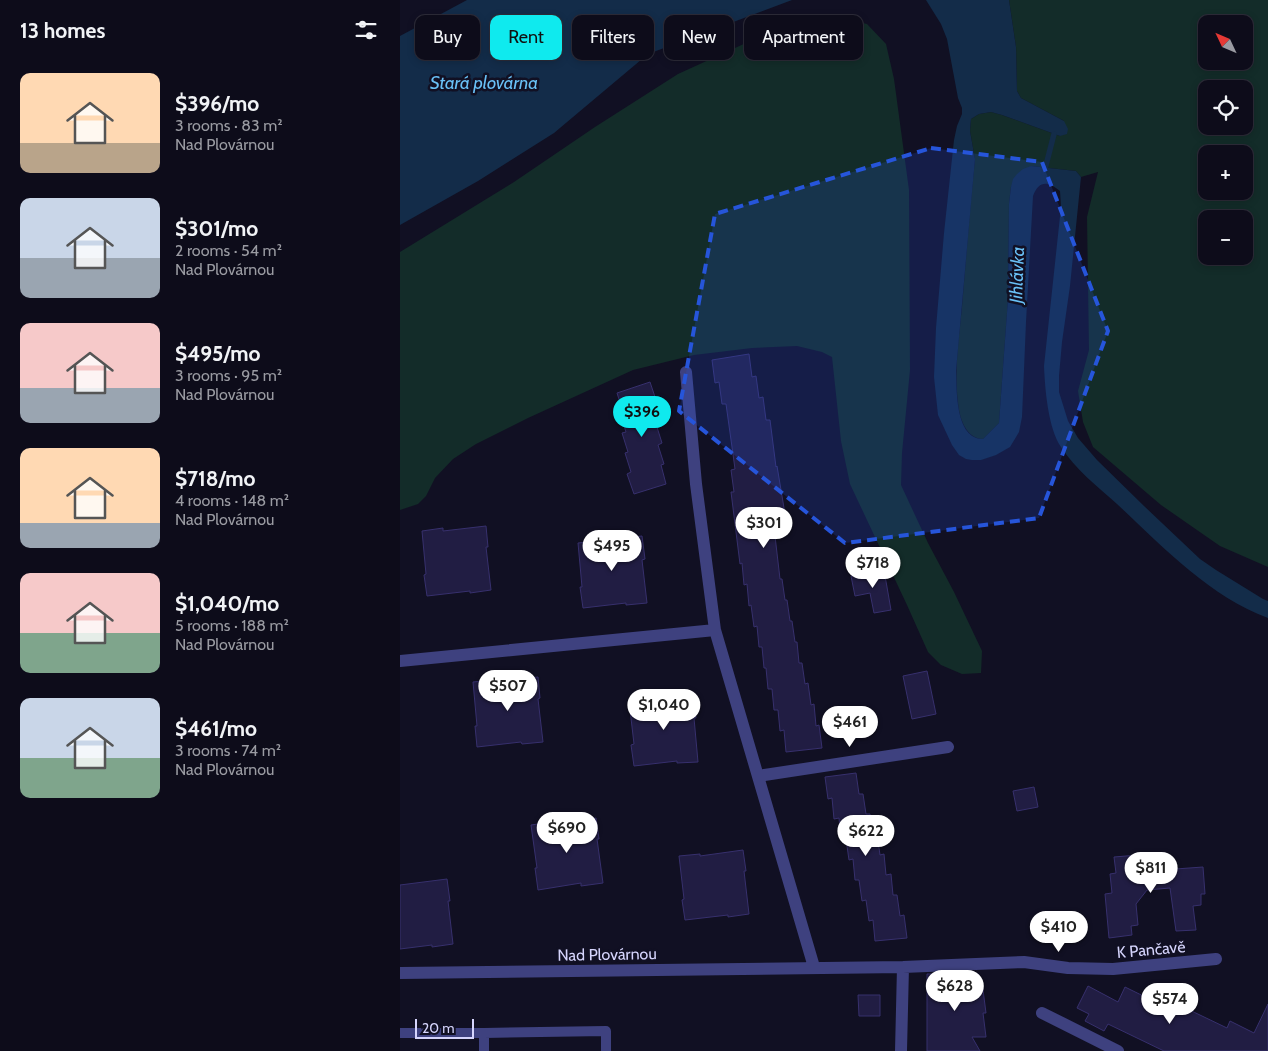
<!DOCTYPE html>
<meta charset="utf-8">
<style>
:root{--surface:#0d0c1a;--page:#1b1a27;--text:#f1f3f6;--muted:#9a9ba2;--line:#2d2c39;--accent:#0feaee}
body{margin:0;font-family:Cabin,sans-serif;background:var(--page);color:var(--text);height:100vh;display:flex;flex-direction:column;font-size:19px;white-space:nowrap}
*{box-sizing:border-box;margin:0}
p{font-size:16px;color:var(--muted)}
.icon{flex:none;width:28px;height:28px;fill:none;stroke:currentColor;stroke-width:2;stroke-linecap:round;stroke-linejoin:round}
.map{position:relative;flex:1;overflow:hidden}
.side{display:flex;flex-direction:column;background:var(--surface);width:400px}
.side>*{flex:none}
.guide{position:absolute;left:15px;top:15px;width:475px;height:45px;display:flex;gap:10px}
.needle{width:32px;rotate:314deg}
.fabs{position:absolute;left:798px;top:15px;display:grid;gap:10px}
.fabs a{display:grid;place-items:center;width:55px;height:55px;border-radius:10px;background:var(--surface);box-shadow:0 2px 8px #0003,0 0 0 1px var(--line);font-size:25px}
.scale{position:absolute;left:15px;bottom:12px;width:59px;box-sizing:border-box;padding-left:5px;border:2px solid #d5d4fc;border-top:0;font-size:14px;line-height:18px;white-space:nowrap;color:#d5d4fc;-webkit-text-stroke:4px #111023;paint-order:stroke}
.price{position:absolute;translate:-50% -42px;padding:0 11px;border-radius:18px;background:#fff;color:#222;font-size:16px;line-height:32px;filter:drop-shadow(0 1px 2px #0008)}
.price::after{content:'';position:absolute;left:50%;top:30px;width:15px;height:11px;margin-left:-8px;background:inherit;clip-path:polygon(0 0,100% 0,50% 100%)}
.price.selected{background:var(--accent);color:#111}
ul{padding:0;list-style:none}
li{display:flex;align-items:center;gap:15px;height:125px;padding:0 20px}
li span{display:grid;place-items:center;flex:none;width:140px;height:100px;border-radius:10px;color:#555}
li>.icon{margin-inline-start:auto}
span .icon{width:60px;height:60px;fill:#fffc;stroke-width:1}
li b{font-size:21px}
h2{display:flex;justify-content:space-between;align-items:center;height:60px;padding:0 20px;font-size:21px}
.pill{padding:0 18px;border-radius:10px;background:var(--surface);box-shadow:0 2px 8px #0003,0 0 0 1px var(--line);font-size:18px;line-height:45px}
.pill.selected{background:var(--accent);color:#111}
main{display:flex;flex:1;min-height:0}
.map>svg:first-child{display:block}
.green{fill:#132c29;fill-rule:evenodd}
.water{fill:#132c49}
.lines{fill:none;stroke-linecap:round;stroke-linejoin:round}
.stream{stroke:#132c49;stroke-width:5.5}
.building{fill:#211d43;stroke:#37306d}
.service{stroke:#3e417f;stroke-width:10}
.minor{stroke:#3e417f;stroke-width:12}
.marked{fill:#2655da;fill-opacity:0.2;stroke:#2655da;stroke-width:4;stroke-dasharray:10 6;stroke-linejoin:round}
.labels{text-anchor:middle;stroke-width:5;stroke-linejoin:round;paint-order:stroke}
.street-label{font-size:16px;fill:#d5d4fc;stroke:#111023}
.water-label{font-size:18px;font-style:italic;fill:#69c0f6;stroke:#111023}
</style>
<main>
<section class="side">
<h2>13 homes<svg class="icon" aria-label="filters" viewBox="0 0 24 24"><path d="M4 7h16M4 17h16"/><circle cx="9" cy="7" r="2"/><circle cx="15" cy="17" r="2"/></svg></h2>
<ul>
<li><span style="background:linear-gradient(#ffd9b3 70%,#b9a48a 0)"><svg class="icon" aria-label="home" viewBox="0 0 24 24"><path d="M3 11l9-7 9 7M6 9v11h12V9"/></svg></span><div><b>$396/mo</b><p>3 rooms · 83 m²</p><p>Nad Plovárnou</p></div></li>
<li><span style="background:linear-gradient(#c9d6e8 60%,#9aa5b1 0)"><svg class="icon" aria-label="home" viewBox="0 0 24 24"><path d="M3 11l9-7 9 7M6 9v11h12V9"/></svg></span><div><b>$301/mo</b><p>2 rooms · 54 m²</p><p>Nad Plovárnou</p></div></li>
<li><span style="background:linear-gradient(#f6c9c9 65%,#9aa5b1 0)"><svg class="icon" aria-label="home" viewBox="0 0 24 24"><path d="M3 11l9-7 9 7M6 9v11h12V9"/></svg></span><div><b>$495/mo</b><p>3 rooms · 95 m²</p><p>Nad Plovárnou</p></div></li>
<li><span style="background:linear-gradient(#ffd9b3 75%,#9aa5b1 0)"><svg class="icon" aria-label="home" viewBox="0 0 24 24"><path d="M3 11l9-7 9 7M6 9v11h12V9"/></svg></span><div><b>$718/mo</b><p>4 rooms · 148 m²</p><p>Nad Plovárnou</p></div></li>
<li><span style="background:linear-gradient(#f6c9c9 60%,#7fa58c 0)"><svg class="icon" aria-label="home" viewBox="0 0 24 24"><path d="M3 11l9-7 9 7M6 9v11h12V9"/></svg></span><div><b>$1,040/mo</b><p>5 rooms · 188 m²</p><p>Nad Plovárnou</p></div></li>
<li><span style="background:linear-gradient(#c9d6e8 60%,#7fa58c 0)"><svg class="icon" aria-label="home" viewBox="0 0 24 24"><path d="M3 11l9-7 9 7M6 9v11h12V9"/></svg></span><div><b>$461/mo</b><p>3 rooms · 74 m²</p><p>Nad Plovárnou</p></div></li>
</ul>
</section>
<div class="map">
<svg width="868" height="1051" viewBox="0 0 868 1051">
<rect width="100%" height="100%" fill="#111023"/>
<!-- green -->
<path class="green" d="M 609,0 L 868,0 L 868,567 L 820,546 L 761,505 L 693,447 L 683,422 L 678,391 L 689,350 L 687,217 L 698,172 L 681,177 L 676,171 L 631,166 L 611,187 L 609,204 L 608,299 L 599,423 L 583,439 C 566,439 559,417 558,402 C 554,371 559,338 562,307 C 566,258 570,209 575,159 L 570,131 L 571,119 L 579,114 L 591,112 L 602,115 L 660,136 L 664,121 L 621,98 L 617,91 L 616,47 ZM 806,24 L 844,24 L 844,61 L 806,61 ZM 806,89 L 844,89 L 844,126 L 806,126 ZM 806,154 L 844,154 L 844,191 L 806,191 ZM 806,219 L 844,219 L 844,256 L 806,256 Z
M 425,14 L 467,24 L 486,44 L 494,79 L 509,190 L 510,370 L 502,453 L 501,485 L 528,543 L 554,592 L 582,651 L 581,673 L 562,674 L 541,665 L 528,652 L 507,605 L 450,484 L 441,441 L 432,357 L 422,352 L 397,346 L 352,348 L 294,355 L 233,370 L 128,418 L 76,444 L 53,459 L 35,478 L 26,496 L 18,504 L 0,510 L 0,252 L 114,182 L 195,127 L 278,74 L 370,32 Z"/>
<!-- water -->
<path class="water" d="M 67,0 L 392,0 L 248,54 L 154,133 L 78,181 L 0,225 L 0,36 Z
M 526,0 L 609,0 L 616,47 L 617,91 L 621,98 L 664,121 L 668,129 L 667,134 L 660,136 L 602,115 L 591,112 L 579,114 L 571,119 L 570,131 L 575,159 L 556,371 C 557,390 555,439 583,439 L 599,423 L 608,299 L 609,204 L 611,187 L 613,179 L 617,174 L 623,169 L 631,166 L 676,171 L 681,177 L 670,286 L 662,342 L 659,376 L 659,392 L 668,421 L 678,438 L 697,460 L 744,506 L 800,559 L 816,570 L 863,599 L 868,601 L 868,618 C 810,597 762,546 717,504 C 698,487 675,469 661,447 C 648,428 645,389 644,366 L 661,207 L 660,191 C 648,181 639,180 633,196 L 626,322 L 622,417 L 619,432 L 610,447 L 596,455 L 581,460 L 572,460 L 566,459 L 559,455 L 552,445 L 538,415 L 534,377 L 536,328 L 544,233 L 554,140 L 557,126 L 562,114 L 562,108 L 558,98 L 547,39 L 541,24 Z"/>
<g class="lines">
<!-- stream -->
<path class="stream" d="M 644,173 L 654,134"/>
</g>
<!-- building -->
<path class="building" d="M 349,354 L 352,377 L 356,376 L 359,398 L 363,397 L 366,420 L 370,420 L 376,467 L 377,466 L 386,520 L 379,521 L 380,536 L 375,536 L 380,579 L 382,579 L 385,600 L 387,600 L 390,621 L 392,621 L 395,642 L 397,642 L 399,663 L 402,663 L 405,684 L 408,683 L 411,705 L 414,704 L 416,726 L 419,725 L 422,748 L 386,752 L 384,730 L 380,731 L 378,710 L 374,710 L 372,689 L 368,689 L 366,668 L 364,668 L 362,647 L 359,647 L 357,626 L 354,627 L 351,605 L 349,606 L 347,584 L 344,585 L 342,563 L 340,564 L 331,492 L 334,492 L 331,470 L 335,469 L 332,447 L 326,404 L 322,404 L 319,382 L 315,383 L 312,360 Z
M 250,382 L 257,403 L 253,404 L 259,423 L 256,424 L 262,443 L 258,445 L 264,464 L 261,465 L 266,484 L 234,494 L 227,474 L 231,472 L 225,453 L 228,452 L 222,433 L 226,432 L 220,413 L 223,412 L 217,393 Z
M 86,526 L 88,547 L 86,547 L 91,590 L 70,593 L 70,591 L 27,596 L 24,575 L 26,574 L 22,531 L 43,528 L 43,531 Z
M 242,536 L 245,559 L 242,560 L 247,603 L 226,605 L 226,603 L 183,608 L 180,587 L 182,587 L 178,543 Z
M 484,570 L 491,610 L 474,613 L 470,593 L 455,596 L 451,576 Z
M 527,671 L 536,714 L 512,719 L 503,676 Z
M 138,677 L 140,698 L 138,699 L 143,742 L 122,744 L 121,742 L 77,747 L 75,726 L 77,726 L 73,682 L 94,680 L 94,682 Z
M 294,697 L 296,718 L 294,718 L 298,762 L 277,763 L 277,761 L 234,766 L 231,745 L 234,744 L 229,701 L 250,699 L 251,701 Z
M 456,773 L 459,794 L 463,794 L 466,814 L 470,814 L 473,835 L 477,834 L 480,855 L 484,854 L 486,875 L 491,874 L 493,895 L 497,895 L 500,916 L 504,915 L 507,938 L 475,941 L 473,920 L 469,921 L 466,900 L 462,901 L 459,880 L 455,880 L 453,859 L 449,860 L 446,839 L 441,840 L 439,818 L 434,819 L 432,798 L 428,799 L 425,777 Z
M 634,787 L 638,807 L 617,811 L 613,791 Z
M 196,818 L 199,839 L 197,839 L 203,883 L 181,886 L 181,883 L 138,890 L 135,868 L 137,868 L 131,825 L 152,822 L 153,824 Z
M 343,850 L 346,871 L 344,871 L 349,914 L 328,917 L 328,915 L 285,920 L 282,900 L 284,899 L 279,856 L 300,854 L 300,856 Z
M 738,855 L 740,870 L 748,870 L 748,871 L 803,867 L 805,894 L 801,894 L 801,905 L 793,906 L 796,930 L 776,931 L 770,888 L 747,890 L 736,904 L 738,925 L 731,926 L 732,935 L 709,938 L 705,894 L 712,893 L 710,874 L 716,873 L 714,857 Z
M 47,879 L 50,901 L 48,901 L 53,944 L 32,947 L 32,945 L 0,949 L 0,885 Z
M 527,974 L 578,974 L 582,982 L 586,1013 L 583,1013 L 586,1037 L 572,1037 L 580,1051 L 527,1051 Z
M 688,986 L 718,1002 L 725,987 L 774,1011 L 777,1004 L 827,1028 L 830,1021 L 854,1033 L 868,1004 L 868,1051 L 764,1051 L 708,1024 L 704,1031 L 685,1021 L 689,1014 L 677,1008 Z
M 458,995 L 480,995 L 480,1016 L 459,1016 Z"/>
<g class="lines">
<!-- service -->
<path class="service" d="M 0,1033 L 84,1033
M 84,1051 L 84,1033 L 206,1031 L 206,1051"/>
<!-- minor -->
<path class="minor" d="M 286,372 L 296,484 L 315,630 L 414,967
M 0,661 L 315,630
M 358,776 L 548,747
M 0,973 L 503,967 L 624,962 L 668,968 L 713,969 L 816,959
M 642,1013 L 718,1051
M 501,1051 L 503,967"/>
</g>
<!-- marked area -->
<path class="marked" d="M 531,148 L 642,162 L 708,331 L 639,518 L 445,543 L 279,411 L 315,214 Z"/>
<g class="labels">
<!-- street labels -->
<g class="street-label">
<text transform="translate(751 949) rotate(-5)" y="6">K Pančavě</text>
<text transform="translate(207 954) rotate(-1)" y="6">Nad Plovárnou</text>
</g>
<!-- water labels -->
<g class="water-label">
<text x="84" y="89">Stará plovárna</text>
<text transform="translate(617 275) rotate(-88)" y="6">Jihlávka</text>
</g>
</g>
</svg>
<div class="fabs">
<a><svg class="needle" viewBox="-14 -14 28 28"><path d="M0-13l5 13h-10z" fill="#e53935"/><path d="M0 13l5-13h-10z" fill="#9a9ba2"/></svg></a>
<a><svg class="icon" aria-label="locate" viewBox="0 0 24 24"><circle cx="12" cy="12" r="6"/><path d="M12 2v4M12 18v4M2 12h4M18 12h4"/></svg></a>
<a>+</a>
<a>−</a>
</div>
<div class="scale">20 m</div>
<b class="price selected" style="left:242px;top:438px">$396</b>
<b class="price" style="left:364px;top:549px">$301</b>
<b class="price" style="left:212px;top:572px">$495</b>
<b class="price" style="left:473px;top:589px">$718</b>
<b class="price" style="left:108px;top:712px">$507</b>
<b class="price" style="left:264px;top:731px">$1,040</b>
<b class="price" style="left:450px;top:748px">$461</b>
<b class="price" style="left:167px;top:854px">$690</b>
<b class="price" style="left:466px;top:857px">$622</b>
<b class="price" style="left:751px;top:894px">$811</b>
<b class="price" style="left:659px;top:953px">$410</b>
<b class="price" style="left:555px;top:1012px">$628</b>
<b class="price" style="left:770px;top:1025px">$574</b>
<div class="guide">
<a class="pill">Buy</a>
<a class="pill selected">Rent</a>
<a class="pill">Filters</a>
<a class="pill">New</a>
<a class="pill">Apartment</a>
</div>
</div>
</main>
